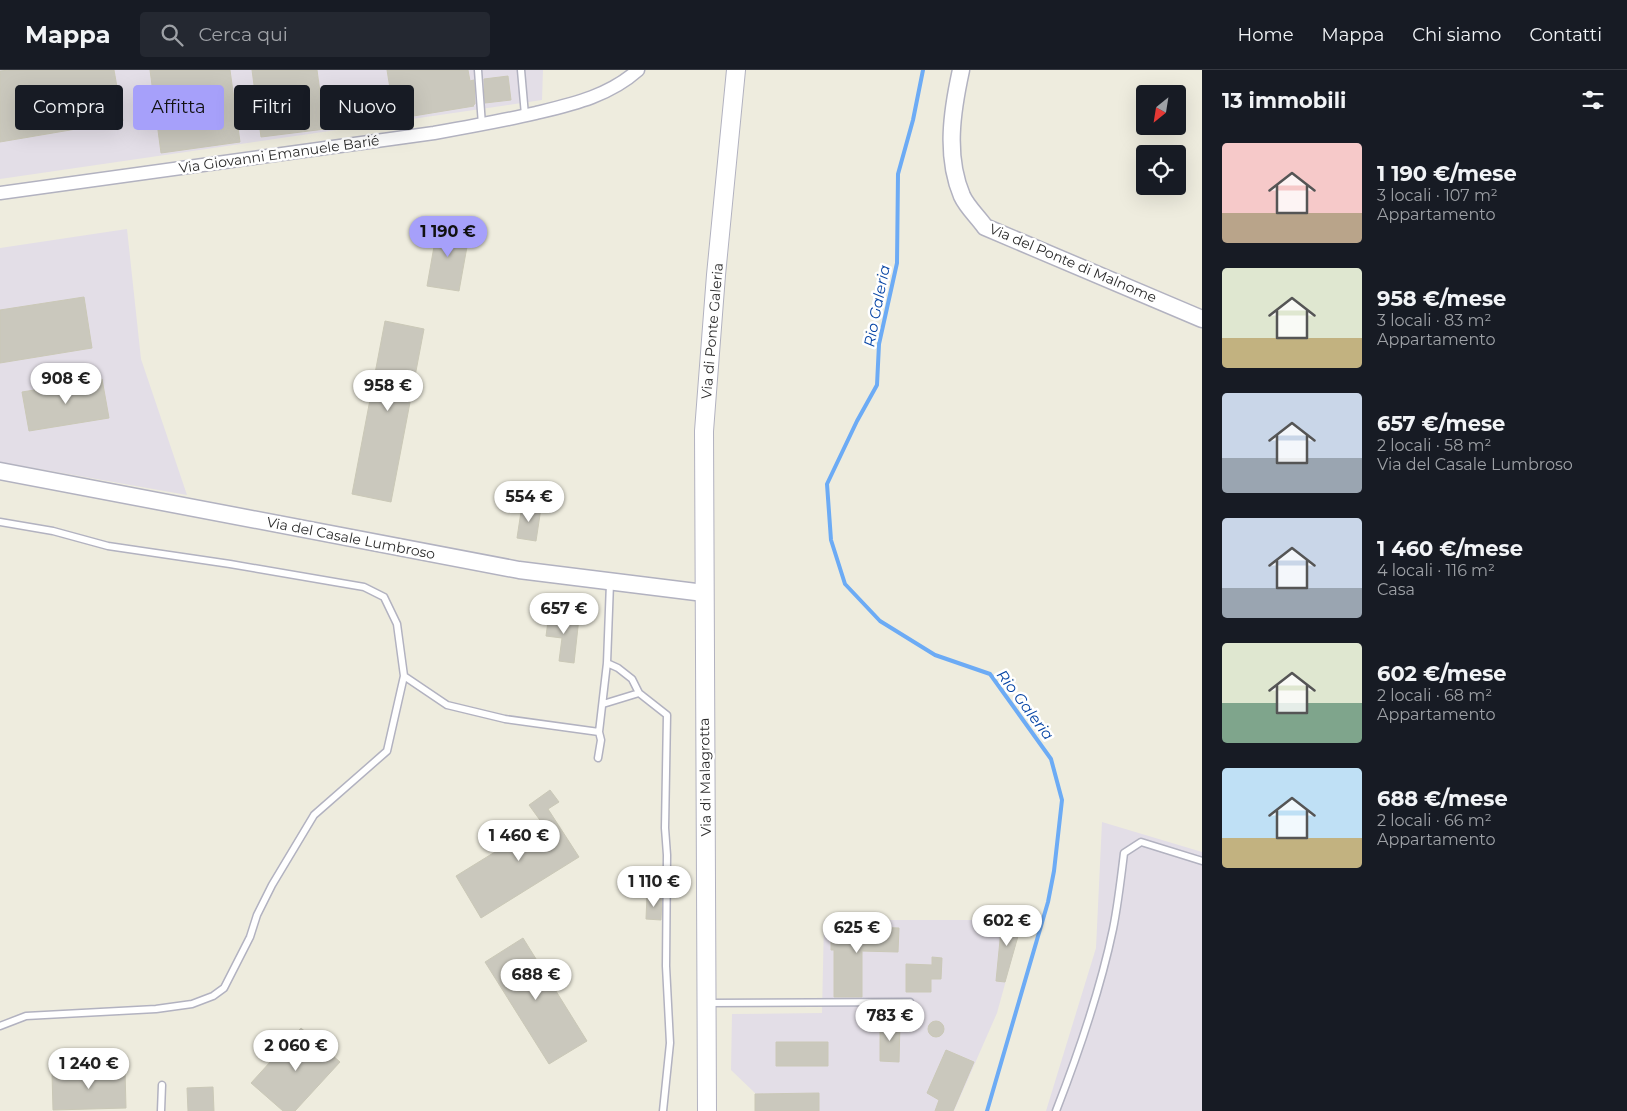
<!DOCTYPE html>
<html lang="it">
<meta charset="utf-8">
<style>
:root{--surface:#171b24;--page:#242831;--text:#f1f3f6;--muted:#9ea1a6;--line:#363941;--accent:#a6a0fa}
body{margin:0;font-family:Montserrat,sans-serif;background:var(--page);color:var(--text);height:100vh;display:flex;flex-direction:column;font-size:19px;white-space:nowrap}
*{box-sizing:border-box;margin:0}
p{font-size:16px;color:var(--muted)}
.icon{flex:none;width:28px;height:28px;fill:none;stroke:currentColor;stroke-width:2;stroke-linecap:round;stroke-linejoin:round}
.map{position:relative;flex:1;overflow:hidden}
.details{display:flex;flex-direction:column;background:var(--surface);width:425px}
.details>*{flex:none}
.hud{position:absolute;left:15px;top:15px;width:475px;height:45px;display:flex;gap:10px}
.needle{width:32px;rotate:210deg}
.tools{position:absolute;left:1136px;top:15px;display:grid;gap:10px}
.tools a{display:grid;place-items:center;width:50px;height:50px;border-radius:5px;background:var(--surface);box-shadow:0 5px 20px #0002;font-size:25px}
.price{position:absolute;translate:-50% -42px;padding:0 11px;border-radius:18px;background:#fff;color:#222;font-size:16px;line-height:32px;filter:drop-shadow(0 1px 2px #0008)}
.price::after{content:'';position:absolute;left:50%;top:30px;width:15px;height:11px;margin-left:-8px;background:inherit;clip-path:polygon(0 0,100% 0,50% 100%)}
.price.on{background:var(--accent);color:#111}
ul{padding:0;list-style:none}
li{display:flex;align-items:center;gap:15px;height:125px;padding:0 20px}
li span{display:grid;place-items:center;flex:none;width:140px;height:100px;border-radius:5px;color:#555}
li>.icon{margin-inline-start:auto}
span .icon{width:60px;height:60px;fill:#fffc;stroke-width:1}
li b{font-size:21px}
h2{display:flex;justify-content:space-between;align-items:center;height:60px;padding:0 20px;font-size:21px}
.pill{padding:0 18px;border-radius:5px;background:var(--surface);box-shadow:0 5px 20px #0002;font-size:18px;line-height:45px}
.pill.on{background:var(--accent);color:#111}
header{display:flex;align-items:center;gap:30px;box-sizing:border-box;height:70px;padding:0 25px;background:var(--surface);border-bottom:1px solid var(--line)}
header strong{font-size:24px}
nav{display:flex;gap:28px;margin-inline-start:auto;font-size:18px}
.search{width:350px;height:45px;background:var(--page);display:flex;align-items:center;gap:12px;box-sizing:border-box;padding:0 18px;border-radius:5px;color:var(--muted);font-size:19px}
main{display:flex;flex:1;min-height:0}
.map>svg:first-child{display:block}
.industrial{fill:#e3dee7}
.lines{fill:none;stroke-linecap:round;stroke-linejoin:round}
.stream{stroke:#6cabf5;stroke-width:4}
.building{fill:#cac8bd;stroke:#cac8b7}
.service-casing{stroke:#b2b2c0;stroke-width:9}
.minor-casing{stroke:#b2b2c0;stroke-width:15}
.tertiary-casing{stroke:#b2b2c0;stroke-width:19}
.secondary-casing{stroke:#b2b2c0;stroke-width:20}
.service{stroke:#fff;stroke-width:6}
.minor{stroke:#fff;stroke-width:12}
.tertiary{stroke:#fff;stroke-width:16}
.secondary{stroke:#fff;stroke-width:18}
.labels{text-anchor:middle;stroke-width:5;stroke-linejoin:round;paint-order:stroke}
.street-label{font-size:14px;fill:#2c2c2c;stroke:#fff}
.water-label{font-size:15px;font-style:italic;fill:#0644a5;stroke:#fff}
</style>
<header>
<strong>Mappa</strong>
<div class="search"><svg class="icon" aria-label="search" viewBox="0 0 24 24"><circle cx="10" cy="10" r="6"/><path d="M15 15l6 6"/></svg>Cerca qui</div>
<nav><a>Home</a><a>Mappa</a><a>Chi siamo</a><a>Contatti</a></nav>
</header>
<main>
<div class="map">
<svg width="1202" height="1041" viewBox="0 0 1202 1041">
<rect width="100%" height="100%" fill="#eeecde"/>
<!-- industrial -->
<path class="industrial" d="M 0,0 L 543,0 L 542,30 L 0,109 Z
M 127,159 L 141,289 L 187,425 L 0,392 L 0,178 Z
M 1102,752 L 1202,782 L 1202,1041 L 1046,1041 L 1096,878 Z
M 824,850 L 1002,850 L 1022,852 L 997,943 L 954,1041 L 755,1041 L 755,1023 L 731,1000 L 732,944 L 822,943 Z"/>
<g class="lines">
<!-- stream -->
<path class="stream" d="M 923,0 L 913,50 L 898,104 L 897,193 L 879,274 L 877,315 L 857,351 L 827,414 L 831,470 L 845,514 L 880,551 L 935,585 L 990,604 L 1051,689 L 1062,730 L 1054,801 L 1048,832 L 987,1041"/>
</g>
<!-- building -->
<path class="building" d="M 9,0 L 114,0 L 123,51 L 0,72 L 0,1 Z
M 150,0 L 230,0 L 240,72 L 161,83 Z
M 252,0 L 317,0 L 325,59 L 261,67 Z
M 387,0 L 468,0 L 470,11 L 474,10 L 475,34 L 473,35 L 474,36 L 395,49 Z
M 508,6 L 511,30 L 485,33 L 484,9 Z
M 438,154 L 470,160 L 459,221 L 427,216 Z
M 84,227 L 92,278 L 0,293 L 0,240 Z
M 385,251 L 424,259 L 391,432 L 352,424 Z
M 102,309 L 109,348 L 29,361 L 22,322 Z
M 522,435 L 541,438 L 536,471 L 517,468 Z
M 549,544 L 579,548 L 574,593 L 559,591 L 562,568 L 546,566 Z
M 550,720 L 559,732 L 548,739 L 579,787 L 481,848 L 456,806 L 542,753 L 529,735 Z
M 647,826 L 662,827 L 661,850 L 646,849 Z
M 1002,850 L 1022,852 L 1005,912 L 996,911 Z
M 831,856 L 899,858 L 898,882 L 862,881 L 862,927 L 834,927 L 834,880 L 831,880 Z
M 523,868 L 587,971 L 549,994 L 485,892 Z
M 932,887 L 942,888 L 941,909 L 931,909 L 931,922 L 906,922 L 906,894 L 932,895 Z
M928 959a8 8 0 1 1 16 0a8 8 0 1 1-16 0Z
M 880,952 L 900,953 L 899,992 L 880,991 Z
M 301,958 L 340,992 L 295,1041 L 283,1041 L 251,1013 Z
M 776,972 L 828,972 L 828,996 L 776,996 Z
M 946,980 L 974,992 L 953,1041 L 935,1041 L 939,1030 L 927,1023 Z
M 125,1001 L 126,1038 L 53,1040 L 52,1003 Z
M 213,1017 L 214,1041 L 188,1041 L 187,1018 Z
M 819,1023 L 819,1041 L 755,1041 L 755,1024 Z"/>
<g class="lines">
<defs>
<path id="service" d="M 478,0 L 482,55
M 521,0 L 525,45
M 0,452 L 53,461 L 108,476 L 230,494 L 364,517 L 384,527 L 397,554 L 404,606 L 387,681 L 314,745 L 272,815 L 257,845 L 250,867 L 224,918 L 213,926 L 192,934 L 156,939 L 26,946 L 0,956
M 607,593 L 618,598 L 632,609 L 639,623 L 667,645 L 665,758 L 667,785 L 666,896 L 670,973 L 663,1041
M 404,606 L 447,635 L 505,649 L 599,662
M 603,634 L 639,623
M 598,688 L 601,670 L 599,662 L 607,593 L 610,513
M 707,933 L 910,932
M 161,1041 L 162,1015
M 1056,1041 C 1079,982 1100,921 1113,859 C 1118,834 1121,808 1124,783 L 1141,772 L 1202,791"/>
<path id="minor" d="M 0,123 L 434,63 C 468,57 502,51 536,43 C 573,34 609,26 638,0"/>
<path id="tertiary" d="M 961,0 C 952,41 945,86 962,126 C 967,137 978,147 985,157 L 1202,249
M 0,401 L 519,500 L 704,523"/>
<path id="secondary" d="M 707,1041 L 704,361 L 716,205 L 736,0"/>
</defs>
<!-- service casing -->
<use href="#service" class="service-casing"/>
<!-- minor casing -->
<use href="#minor" class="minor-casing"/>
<!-- tertiary casing -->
<use href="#tertiary" class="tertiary-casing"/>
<!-- secondary casing -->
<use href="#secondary" class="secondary-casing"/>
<!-- service -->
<use href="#service" class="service"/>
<!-- minor -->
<use href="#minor" class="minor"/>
<!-- tertiary -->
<use href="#tertiary" class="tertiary"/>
<!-- secondary -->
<use href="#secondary" class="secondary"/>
</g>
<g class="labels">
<!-- street labels -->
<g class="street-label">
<text transform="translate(279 84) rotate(-8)" y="5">Via Giovanni Emanuele Barié</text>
<text transform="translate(1073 193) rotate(23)" y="5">Via del Ponte di Malnome</text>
<text transform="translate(712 261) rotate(-85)" y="5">Via di Ponte Galeria</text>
<text transform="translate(351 468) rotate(11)" y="5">Via del Casale Lumbroso</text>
<text transform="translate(705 707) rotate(-91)" y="5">Via di Malagrotta</text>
</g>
<!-- water labels -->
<g class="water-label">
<text transform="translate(877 236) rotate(-79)" y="5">Rio Galeria</text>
<text transform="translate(1025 635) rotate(53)" y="5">Rio Galeria</text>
</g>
</g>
</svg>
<div class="tools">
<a><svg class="needle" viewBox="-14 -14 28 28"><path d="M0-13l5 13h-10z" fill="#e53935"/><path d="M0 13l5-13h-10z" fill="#9ea1a6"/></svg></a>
<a><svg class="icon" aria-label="locate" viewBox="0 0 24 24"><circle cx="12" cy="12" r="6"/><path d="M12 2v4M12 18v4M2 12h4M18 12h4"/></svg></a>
</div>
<b class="price on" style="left:448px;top:188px">1 190 €</b>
<b class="price" style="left:66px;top:335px">908 €</b>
<b class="price" style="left:388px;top:342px">958 €</b>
<b class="price" style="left:529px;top:453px">554 €</b>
<b class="price" style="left:564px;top:565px">657 €</b>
<b class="price" style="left:519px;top:792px">1 460 €</b>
<b class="price" style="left:654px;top:838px">1 110 €</b>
<b class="price" style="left:1007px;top:877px">602 €</b>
<b class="price" style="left:857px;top:884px">625 €</b>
<b class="price" style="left:536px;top:931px">688 €</b>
<b class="price" style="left:890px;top:972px">783 €</b>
<b class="price" style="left:296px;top:1002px">2 060 €</b>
<b class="price" style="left:89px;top:1020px">1 240 €</b>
<div class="hud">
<a class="pill">Compra</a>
<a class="pill on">Affitta</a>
<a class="pill">Filtri</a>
<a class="pill">Nuovo</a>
</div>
</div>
<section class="details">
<h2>13 immobili<svg class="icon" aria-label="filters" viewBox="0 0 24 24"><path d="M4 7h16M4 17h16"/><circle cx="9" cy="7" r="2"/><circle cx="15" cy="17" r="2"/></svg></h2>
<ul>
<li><span style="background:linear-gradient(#f6c9c9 70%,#b9a48a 0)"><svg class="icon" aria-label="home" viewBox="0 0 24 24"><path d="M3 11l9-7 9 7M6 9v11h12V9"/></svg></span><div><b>1 190 €/mese</b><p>3 locali · 107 m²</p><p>Appartamento</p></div></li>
<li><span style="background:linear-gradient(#dfe7d0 70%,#c2b280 0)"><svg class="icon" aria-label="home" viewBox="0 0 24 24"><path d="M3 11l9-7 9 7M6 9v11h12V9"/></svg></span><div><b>958 €/mese</b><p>3 locali · 83 m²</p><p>Appartamento</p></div></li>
<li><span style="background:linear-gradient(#c9d6e8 65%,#9aa5b1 0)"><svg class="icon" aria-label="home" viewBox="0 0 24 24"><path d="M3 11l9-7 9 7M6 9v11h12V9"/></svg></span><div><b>657 €/mese</b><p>2 locali · 58 m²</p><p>Via del Casale Lumbroso</p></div></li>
<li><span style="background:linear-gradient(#c9d6e8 70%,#9aa5b1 0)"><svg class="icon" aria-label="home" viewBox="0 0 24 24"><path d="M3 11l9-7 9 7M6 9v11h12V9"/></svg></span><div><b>1 460 €/mese</b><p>4 locali · 116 m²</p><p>Casa</p></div></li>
<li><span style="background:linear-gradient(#dfe7d0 60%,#7fa58c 0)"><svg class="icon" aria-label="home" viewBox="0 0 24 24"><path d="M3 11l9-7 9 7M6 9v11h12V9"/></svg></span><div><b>602 €/mese</b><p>2 locali · 68 m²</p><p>Appartamento</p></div></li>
<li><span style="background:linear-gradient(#bfe0f5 70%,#c2b280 0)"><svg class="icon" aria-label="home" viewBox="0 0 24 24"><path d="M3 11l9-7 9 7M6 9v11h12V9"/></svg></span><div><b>688 €/mese</b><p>2 locali · 66 m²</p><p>Appartamento</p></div></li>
</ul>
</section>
</main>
